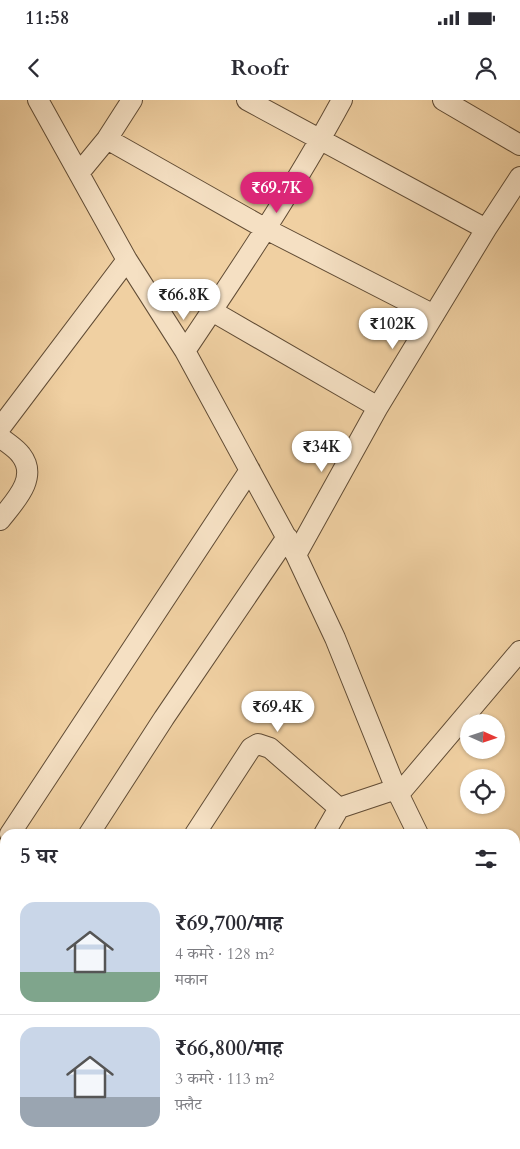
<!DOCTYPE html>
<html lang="hi">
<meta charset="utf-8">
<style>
:root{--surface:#fff;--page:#f2f2f3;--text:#2b2b33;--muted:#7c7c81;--line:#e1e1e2;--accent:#db2777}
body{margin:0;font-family:Cardo,"Noto Serif Devanagari",serif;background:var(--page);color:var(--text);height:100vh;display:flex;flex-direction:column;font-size:19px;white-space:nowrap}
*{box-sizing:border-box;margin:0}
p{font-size:16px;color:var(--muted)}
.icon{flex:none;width:28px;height:28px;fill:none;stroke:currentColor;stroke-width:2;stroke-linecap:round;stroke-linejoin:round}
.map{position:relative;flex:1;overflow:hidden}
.drawer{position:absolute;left:0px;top:729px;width:520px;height:321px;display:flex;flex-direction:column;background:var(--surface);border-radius:15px 15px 0 0;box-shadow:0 1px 4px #0004}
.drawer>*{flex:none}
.needle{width:32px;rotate:93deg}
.tools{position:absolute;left:460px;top:614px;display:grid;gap:10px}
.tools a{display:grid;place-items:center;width:45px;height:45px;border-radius:50%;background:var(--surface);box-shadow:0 1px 4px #0004;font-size:25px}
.price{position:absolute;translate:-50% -42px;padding:0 11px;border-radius:18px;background:#fff;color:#222;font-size:16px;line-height:32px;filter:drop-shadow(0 1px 2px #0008)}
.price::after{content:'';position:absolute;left:50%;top:30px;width:15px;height:11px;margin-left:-8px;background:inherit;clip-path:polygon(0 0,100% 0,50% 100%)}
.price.on{background:var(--accent);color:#fff}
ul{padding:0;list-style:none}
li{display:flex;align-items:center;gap:15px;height:125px;padding:0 20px}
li+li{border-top:1px solid var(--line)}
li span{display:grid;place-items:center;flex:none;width:140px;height:100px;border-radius:15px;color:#555}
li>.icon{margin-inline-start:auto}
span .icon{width:60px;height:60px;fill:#fffc;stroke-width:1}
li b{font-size:21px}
h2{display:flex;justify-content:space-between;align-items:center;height:60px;padding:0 20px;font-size:21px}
.status{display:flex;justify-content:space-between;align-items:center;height:35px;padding:0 25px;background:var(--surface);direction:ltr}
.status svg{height:14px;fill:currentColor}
header{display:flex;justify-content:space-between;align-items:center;height:65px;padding:0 20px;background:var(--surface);font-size:22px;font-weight:700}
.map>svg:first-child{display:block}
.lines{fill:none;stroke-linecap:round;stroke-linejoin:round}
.stream{stroke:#707b69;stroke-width:5}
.minor-casing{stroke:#614c35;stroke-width:22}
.minor{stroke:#f5e0c3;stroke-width:20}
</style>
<div class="status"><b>11:58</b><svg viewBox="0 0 49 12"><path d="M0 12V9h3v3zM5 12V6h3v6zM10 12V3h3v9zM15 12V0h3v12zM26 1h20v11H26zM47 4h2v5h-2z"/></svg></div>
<header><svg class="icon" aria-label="back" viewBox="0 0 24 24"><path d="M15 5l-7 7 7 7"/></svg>Roofr<svg class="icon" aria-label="person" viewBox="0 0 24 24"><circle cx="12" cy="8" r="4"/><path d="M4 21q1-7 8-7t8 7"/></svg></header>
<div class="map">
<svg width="520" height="1049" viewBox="0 0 520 1049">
<rect width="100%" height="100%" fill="#f0d0a2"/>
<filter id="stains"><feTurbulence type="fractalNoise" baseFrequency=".004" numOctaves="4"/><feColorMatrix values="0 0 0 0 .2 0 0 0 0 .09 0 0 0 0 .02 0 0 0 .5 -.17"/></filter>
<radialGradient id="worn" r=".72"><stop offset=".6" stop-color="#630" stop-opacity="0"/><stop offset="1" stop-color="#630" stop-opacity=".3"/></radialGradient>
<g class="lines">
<!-- stream -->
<path class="stream" d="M 0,987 L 5,989
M 141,1045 L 151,1049"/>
<defs>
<path id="minor" d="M 38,0 L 127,160 L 185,251 L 296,455 L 335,538 L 396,689 L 418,734
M 247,0 L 486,129
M 443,0 L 520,45
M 107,39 L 266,129 L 434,215
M 79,73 L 107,39 L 132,0
M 212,211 L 378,307 L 486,129 L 520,77
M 185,251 C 240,169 295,87 342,0
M 0,328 L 127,160
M 0,337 C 7,343 16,348 21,355 C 39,378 14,402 0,420
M 296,455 L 378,307
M 399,694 L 520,551
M 339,708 L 396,689
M 10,734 L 250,370
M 89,734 L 164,618 L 287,437
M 195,734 L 251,648 L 258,644 L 270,648 L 339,708 L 324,734
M 515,800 L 520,796
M 515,928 L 520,938
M 0,970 L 5,972
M 0,1001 L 5,1003
M 0,1040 L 5,1029
M 112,1045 L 122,1049
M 189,1045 L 199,1049
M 461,1045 L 466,1049
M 377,1049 L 380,1045"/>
</defs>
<!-- minor casing -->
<use href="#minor" class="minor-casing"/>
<!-- minor -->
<use href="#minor" class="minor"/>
</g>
<rect width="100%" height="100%" filter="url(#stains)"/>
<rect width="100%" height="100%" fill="url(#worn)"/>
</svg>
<div class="tools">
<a><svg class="needle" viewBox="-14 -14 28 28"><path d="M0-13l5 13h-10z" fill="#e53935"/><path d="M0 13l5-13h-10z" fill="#7c7c81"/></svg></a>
<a><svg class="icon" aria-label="locate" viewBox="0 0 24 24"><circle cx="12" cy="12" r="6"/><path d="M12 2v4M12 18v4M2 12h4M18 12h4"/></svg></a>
</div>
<b class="price on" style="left:277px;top:114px">₹69.7K</b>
<b class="price" style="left:184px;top:221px">₹66.8K</b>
<b class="price" style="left:393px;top:250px">₹102K</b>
<b class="price" style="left:322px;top:373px">₹34K</b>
<b class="price" style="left:278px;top:633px">₹69.4K</b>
<section class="drawer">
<h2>5 घर<svg class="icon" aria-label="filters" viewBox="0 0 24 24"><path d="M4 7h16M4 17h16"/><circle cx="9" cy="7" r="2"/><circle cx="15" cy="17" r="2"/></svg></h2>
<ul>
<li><span style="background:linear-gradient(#c9d6e8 70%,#7fa58c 0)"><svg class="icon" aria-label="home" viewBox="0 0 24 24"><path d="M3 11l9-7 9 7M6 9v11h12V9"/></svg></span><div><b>₹69,700/माह</b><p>4 कमरे · 128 m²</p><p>मकान</p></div></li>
<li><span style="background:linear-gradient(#c9d6e8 70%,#9aa5b1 0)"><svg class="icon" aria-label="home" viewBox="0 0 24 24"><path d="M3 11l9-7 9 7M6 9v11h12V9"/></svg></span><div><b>₹66,800/माह</b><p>3 कमरे · 113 m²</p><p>फ़्लैट</p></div></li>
</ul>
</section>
</div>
